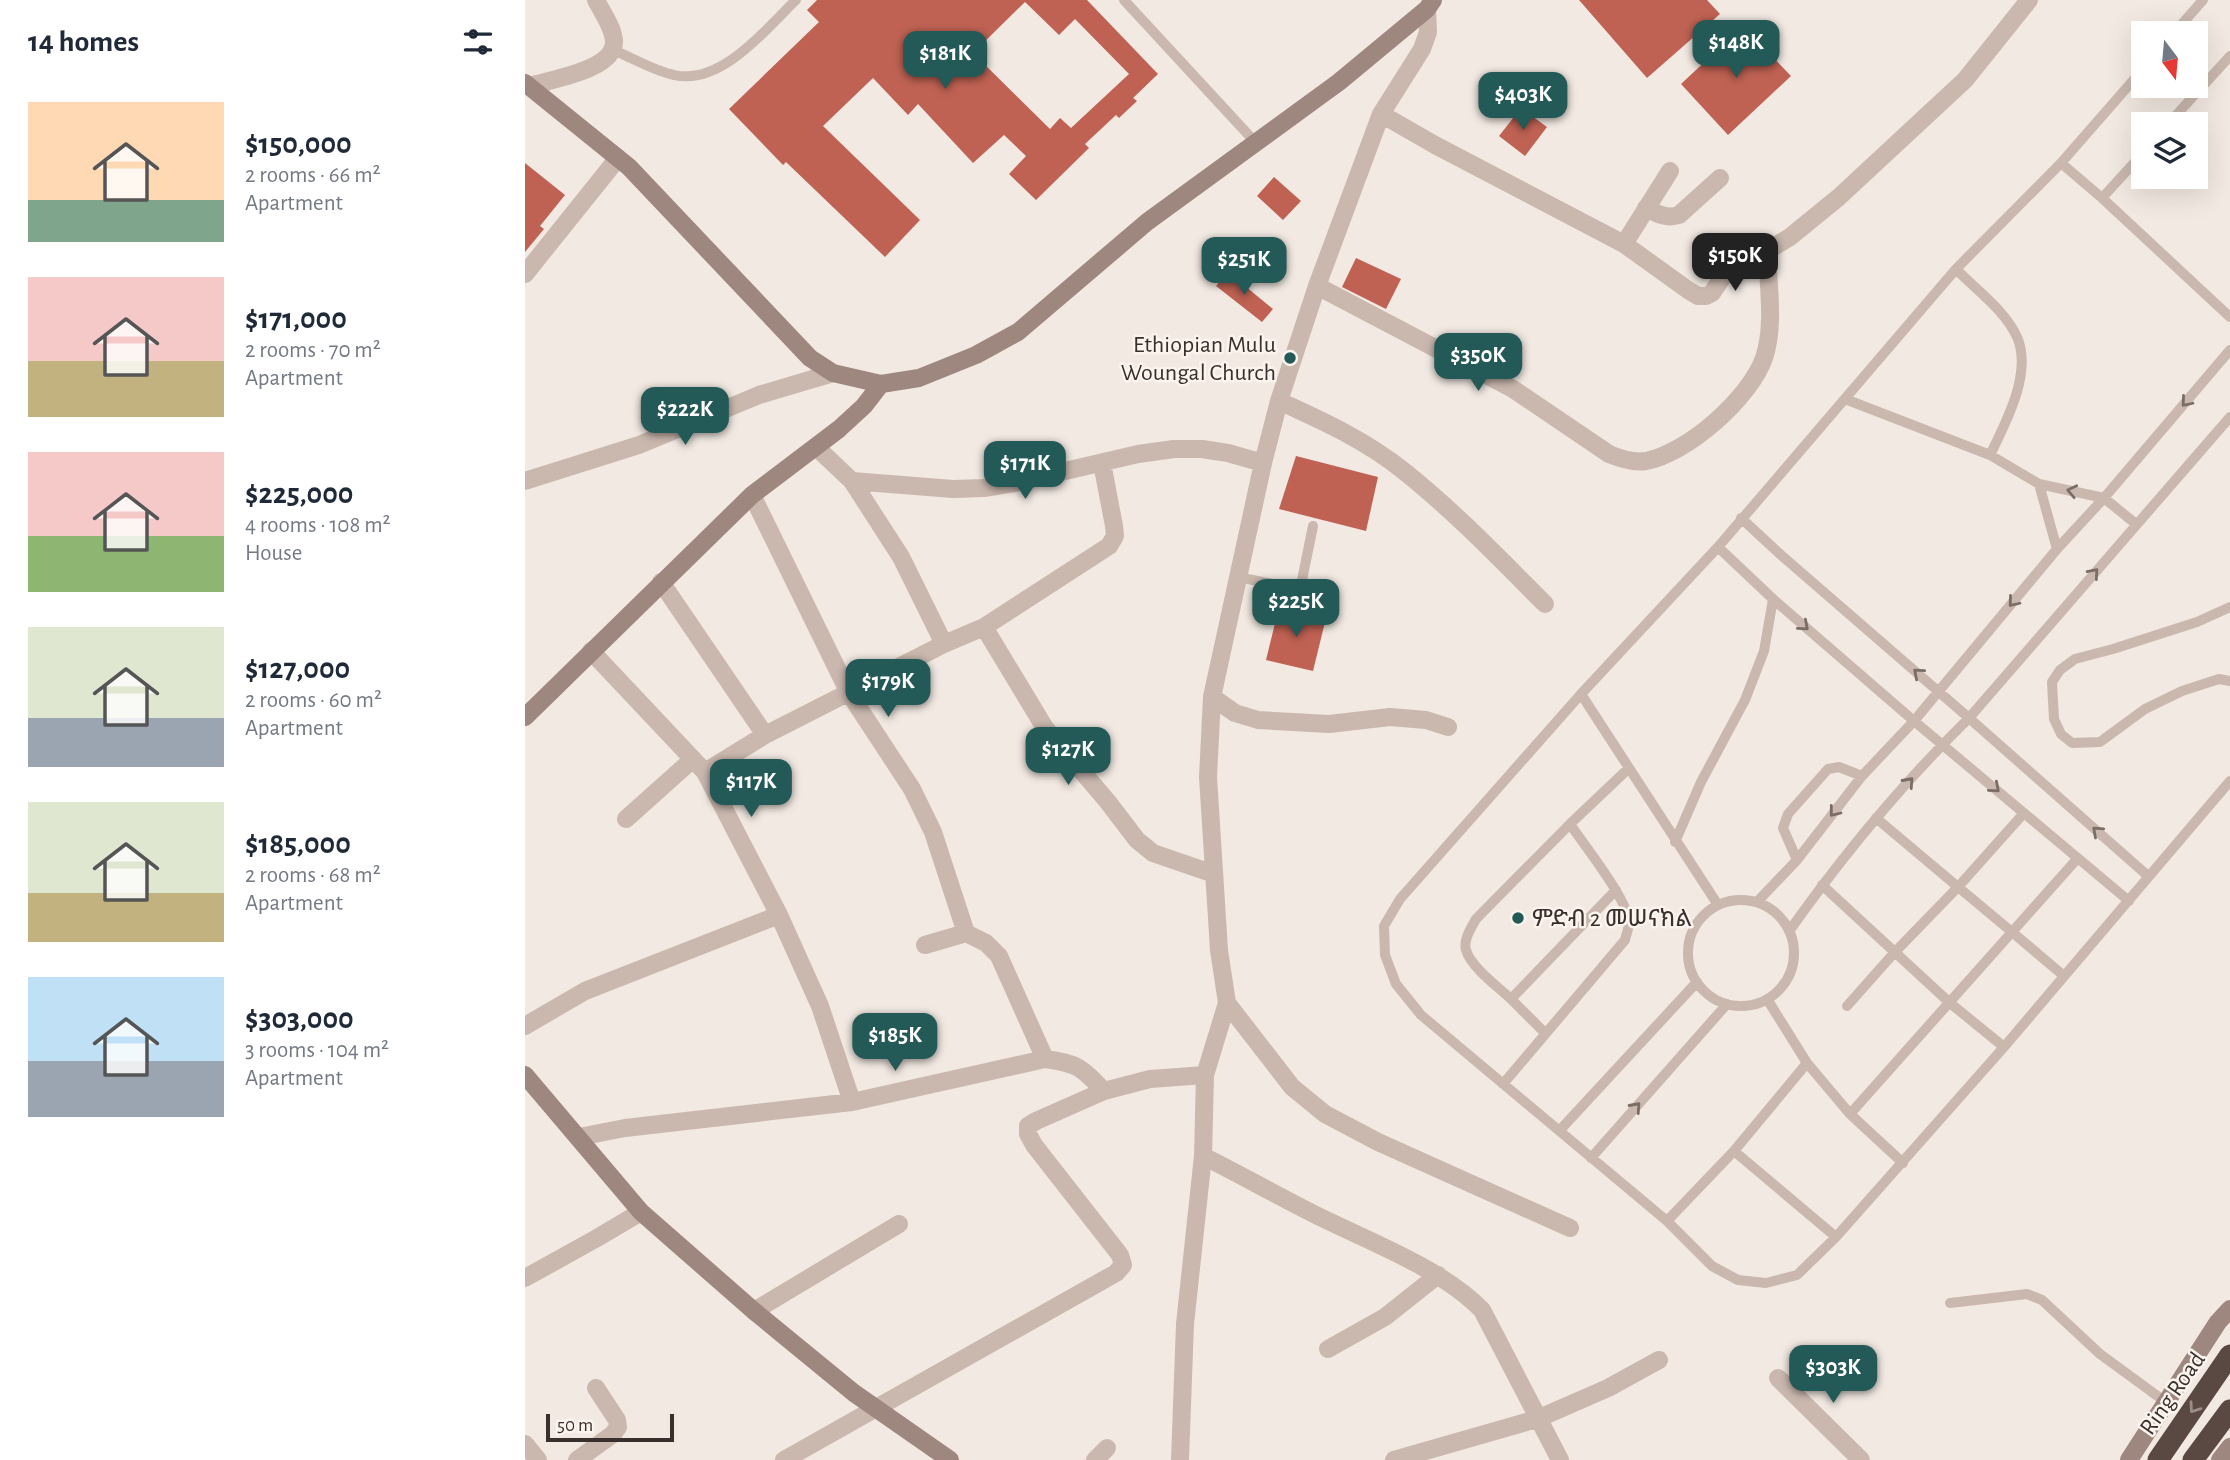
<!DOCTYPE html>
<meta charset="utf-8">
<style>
:root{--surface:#fff;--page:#f6f6f7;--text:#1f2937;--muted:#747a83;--accent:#235957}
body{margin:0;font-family:"Alegreya Sans","Noto Sans Ethiopic",sans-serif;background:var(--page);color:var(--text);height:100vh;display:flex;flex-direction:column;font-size:26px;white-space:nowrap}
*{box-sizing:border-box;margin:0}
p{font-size:23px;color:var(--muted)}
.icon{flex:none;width:38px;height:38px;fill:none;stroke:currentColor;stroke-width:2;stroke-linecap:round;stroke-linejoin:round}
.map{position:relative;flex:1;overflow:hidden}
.panel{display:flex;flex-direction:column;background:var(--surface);width:525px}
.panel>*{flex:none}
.needle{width:46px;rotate:164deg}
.tools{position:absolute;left:1606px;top:21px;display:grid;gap:14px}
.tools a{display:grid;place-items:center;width:77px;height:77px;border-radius:0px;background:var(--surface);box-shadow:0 7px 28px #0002;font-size:35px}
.scale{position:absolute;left:21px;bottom:18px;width:128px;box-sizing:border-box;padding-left:7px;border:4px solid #392f2c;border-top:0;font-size:19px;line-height:24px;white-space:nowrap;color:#392f2c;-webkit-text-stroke:5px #faf3ee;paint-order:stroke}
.price{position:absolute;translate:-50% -60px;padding:0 16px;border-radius:14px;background:var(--accent);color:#fff;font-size:23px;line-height:46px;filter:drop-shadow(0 2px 4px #0008)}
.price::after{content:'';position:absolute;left:50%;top:42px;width:21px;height:16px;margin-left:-10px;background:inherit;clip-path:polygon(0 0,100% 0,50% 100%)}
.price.selected{background:#222;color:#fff}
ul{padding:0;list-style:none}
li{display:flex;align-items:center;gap:21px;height:175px;padding:0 28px}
li span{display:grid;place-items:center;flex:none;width:196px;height:140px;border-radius:0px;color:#555}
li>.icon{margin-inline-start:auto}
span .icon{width:84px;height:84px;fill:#fffc;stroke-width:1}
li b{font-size:30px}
h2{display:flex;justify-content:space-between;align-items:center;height:84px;padding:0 28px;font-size:30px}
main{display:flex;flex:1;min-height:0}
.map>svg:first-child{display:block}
.building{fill:#bf6253;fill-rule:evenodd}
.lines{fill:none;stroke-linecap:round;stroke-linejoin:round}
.lane{stroke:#cab8ae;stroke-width:10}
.street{stroke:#cab8ae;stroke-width:18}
.secondary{stroke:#9e877f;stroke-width:18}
.highway{stroke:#5a4843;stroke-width:21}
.oneway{stroke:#7a6d66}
.oneway2{stroke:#9a8c87}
.poi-dot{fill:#235957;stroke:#faf3ee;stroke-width:2.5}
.labels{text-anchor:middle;stroke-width:5;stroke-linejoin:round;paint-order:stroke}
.poi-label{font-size:24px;fill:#392f2c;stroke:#faf3ee;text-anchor:end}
.street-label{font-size:24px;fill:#392f2c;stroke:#faf3ee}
</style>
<main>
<section class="panel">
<h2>14 homes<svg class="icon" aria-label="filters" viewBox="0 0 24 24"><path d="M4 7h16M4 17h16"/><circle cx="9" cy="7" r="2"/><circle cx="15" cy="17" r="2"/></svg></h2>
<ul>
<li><span style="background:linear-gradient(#ffd9b3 70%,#7fa58c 0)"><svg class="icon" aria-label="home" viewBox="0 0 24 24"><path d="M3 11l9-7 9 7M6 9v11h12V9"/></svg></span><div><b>$150,000</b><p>2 rooms · 66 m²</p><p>Apartment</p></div></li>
<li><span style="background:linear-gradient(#f6c9c9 60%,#c2b280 0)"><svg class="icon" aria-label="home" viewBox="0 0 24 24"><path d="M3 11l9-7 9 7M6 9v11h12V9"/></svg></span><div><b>$171,000</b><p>2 rooms · 70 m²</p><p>Apartment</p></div></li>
<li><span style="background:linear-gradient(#f6c9c9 60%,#8fb573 0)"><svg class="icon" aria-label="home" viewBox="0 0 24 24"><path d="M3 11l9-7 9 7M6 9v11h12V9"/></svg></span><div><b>$225,000</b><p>4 rooms · 108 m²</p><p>House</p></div></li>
<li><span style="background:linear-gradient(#dfe7d0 65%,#9aa5b1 0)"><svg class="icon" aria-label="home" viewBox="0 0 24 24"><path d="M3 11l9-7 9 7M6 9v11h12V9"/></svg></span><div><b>$127,000</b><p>2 rooms · 60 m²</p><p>Apartment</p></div></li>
<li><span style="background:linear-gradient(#dfe7d0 65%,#c2b280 0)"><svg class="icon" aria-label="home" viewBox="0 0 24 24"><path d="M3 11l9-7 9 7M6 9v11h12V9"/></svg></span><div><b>$185,000</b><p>2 rooms · 68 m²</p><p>Apartment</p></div></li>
<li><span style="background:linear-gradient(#bfe0f5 60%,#9aa5b1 0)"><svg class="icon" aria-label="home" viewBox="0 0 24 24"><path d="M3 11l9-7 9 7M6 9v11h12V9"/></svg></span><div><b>$303,000</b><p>3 rooms · 104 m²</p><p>Apartment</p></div></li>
</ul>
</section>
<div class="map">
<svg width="1705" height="1460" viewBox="0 0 1705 1460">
<rect width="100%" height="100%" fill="#f2e9e2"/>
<!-- building -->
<path class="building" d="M 292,0 L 562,0 L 633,74 L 608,98 L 612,101 L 594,118 L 591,115 L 560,144 L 564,148 L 511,200 L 484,174 L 501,156 L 479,135 L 448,163 L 393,104 L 383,115 L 348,78 L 298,126 L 395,220 L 360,257 L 261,162 L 258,165 L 204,109 L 294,22 L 282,10 ZM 500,2 L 534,35 L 550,19 L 604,74 L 546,128 L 535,118 L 525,129 L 448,53 Z
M 1054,0 L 1182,0 L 1195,14 L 1122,78 Z
M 1218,26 L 1266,76 L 1203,135 L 1156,84 Z
M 996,108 L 1022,127 L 1000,156 L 974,136 Z
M 0,163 L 40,195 L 15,226 L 19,229 L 0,252 Z
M 749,177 L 776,201 L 758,220 L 732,196 Z
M 831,258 L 876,279 L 861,309 L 817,287 Z
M 703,272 L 748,309 L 737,322 L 691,286 Z
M 771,456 L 853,477 L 841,531 L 754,509 Z
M 754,607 L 801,618 L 788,671 L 741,660 Z"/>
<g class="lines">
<!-- lane -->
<path class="lane" d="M 599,0 L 731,143
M 1649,33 L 1678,0
M 88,50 C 108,58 129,71 149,75 C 196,86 241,29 271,0
M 1619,68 L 1536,163 L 1431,269 L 1193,547 L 1056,694 L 875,899 L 859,926 L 860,955 L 871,984 L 896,1015 L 1142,1221 L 1187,1266 L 1213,1280 L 1241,1283 L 1272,1275 L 1311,1237 L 1479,1047 L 1705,781
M 1643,124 L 1705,56
M 1536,163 L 1577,198 L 1705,317
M 1577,198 L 1619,152
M 1431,269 C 1451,290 1480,310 1492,337 C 1508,373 1480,424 1465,455 L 1514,484 L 1579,498 L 1611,524
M 1320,399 L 1465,455
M 1514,484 L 1532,549
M 1216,518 L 1256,555 L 1444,718 L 1623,876
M 1193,547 L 1248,599 L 1389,721 L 1604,901
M 713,577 L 798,594
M 775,590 L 788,526
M 1705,607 L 1672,622 L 1588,649 L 1550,659 L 1535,670 L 1527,682 L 1529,719 L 1536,734 L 1547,743 L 1575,742 L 1620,709 L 1657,691 L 1694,679 L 1705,681
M 1056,694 L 1193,905
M 1351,818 L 1433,887 L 1499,813
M 1150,842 L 1176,782 L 1220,700 L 1239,651 L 1248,599
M 1272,860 L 1258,828 L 1263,814 L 1303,769 L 1314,767 L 1337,776
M 1297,885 L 1425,1003 L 1479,1047
M1163 953a53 53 0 1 1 106 0a53 53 0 1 1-106 0Z
M 1232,902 L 1272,860 L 1337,776 L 1389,721 L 1532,549 L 1579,498 L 1705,350
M 1265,930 C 1318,855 1378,783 1444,718 L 1705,417
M 986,999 C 973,987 945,966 941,950 C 938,940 946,928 951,919 L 1045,824
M 1242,999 L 1282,1063 L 1325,1114 L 1487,932 L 1539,976
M 1322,1006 L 1369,953 L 1433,887 L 1487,932 L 1552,859
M 1020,1033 L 986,999 L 1091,890
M 1282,1063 L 1209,1151 L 1311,1237
M 978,1084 L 1100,940 C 1101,935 1104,928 1104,923 C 1104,901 1059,845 1045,824 L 1103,769
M 1325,1114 L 1378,1163
M 1035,1130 L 1172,982
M 1066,1158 L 1202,1004
M 1142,1221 L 1209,1151
M 1425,1303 L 1502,1294 L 1517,1300 L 1575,1354 L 1642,1403"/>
<!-- street -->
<path class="street" d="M 5,86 C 27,79 90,70 89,41 C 88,27 77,12 71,0
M 856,114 L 910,145 L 1099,244 L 1163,290 L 1173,296 L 1181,296 L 1187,293 L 1205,266 L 1242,251 L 1265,237 L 1314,197 L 1440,80 L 1504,0
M 1121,208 C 1133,214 1141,219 1154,215 L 1195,178
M 1099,244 L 1145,171
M 0,274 L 93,158
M 792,286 L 988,389 L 1084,454 C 1096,459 1108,463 1121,461 C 1163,453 1225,398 1239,358 C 1250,326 1243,285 1242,251
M 754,401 C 798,421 842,441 880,472 C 930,512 975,559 1020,604
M 291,447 L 327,481 L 428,489 L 459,488 L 489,483 L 613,454 L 649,449 L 677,449 L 703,453 L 738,463
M 0,481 L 114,445 L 234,395 L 308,373
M 327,481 L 376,557 L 419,644 L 459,627 L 584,546 L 590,536 L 589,526 L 577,463
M 227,495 L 324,693 L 387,789 L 408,832 L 441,933 L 461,943 L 474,956 L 520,1059
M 136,582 L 240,735 L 419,644
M 459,627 L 520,728 L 583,802 L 612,840 L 628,853 L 689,874
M 66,651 L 180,772
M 687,697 L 710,713 L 733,720 L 804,724 L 865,717 L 901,720 L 923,727
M 240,735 L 180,772 L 254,915
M 101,819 L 168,759
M 400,945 L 441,933
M 702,1003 L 767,1087 L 800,1114 L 853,1142 L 1045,1228
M 0,1026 L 60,991 L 254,915 L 295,1006 L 327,1102
M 54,1137 L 100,1128 L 327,1102 L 520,1059 C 553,1063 557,1068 579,1091 L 625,1079 L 680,1075
M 678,1156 C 716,1175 753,1196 791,1215 C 845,1242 916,1268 957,1310 L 1035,1460
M 0,1278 L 72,1238 L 116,1212
M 229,1311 L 374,1224
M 803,1349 L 860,1317 L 913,1275
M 1253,1378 L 1336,1460
M 0,1444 L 13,1460
M 52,1460 L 88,1434 L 93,1427 L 92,1420 L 71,1388
M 259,1460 L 591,1273 L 598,1265 L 595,1255 L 509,1145 L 503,1134 L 503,1126 L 511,1121 L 579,1091
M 570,1460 L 582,1448
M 655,1460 L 660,1324 L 678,1156 L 680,1075 L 702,1003 L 694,950 L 683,777 L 687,697 L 738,463 L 754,401 L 792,286 L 856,114 L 897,49 L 903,32 L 902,9
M 869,1460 L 1012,1419 L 1083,1388 L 1134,1360"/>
<!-- secondary -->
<path class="secondary" d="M 0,83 L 104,167 L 285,358 L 308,373 L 356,384 L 394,378 L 451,355 L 493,332 L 622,222 L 814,82 L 902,9 L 908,0
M 0,717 L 227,495 L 314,429 L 339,406 L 356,384
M 0,1075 L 116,1212 L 229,1311 L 329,1393 L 425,1460
M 1604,1460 L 1693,1322 L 1705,1309
M 1695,1460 L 1705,1447"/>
<!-- highway -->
<path class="highway" d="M 1633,1460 L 1705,1355
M 1668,1460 L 1705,1410"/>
</g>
<!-- one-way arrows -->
<defs><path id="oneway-chevron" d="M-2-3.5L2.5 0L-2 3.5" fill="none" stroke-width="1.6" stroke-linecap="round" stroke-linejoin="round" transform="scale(1.75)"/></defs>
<g class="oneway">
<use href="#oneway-chevron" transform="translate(1661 402) rotate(130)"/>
<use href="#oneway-chevron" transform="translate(1547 491) rotate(-168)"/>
<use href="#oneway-chevron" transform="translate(1569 573) rotate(-49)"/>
<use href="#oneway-chevron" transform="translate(1488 602) rotate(130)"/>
<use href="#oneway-chevron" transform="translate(1279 626) rotate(41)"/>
<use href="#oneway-chevron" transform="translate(1393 673) rotate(-139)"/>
<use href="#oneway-chevron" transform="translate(1384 782) rotate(-48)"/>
<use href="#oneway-chevron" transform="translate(1470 788) rotate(41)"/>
<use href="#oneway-chevron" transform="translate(1309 812) rotate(128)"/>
<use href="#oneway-chevron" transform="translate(1572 831) rotate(-138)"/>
<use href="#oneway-chevron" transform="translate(1111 1107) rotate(-48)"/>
</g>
<use class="oneway2" href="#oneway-chevron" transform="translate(1669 1408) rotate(125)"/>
<!-- markers -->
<g class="poi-dot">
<circle cx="765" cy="358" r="7"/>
<circle cx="993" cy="918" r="7"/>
</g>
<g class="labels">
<!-- poi labels -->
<g class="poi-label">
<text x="751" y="352">Ethiopian Mulu<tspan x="751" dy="28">Woungal Church</tspan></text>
<text x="1007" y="926" text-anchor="start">ምድብ 2 መሠናክል</text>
</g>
<!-- street labels -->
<g class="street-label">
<text transform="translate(1647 1393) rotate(-55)" y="8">Ring Road</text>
</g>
</g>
</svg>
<div class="tools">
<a><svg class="needle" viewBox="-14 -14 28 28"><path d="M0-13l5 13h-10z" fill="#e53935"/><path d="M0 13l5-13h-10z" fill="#747a83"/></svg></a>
<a><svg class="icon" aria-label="layers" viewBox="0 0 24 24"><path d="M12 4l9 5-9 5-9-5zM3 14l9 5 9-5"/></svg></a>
</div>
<div class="scale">50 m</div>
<b class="price" style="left:1211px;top:80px">$148K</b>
<b class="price" style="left:420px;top:91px">$181K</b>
<b class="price" style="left:998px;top:132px">$403K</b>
<b class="price selected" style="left:1210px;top:293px">$150K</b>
<b class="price" style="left:719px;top:297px">$251K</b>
<b class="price" style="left:953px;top:393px">$350K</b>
<b class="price" style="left:160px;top:447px">$222K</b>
<b class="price" style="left:500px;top:501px">$171K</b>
<b class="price" style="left:771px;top:639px">$225K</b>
<b class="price" style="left:363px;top:719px">$179K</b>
<b class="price" style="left:543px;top:787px">$127K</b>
<b class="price" style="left:226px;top:819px">$117K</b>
<b class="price" style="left:370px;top:1073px">$185K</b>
<b class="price" style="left:1308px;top:1405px">$303K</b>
</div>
</main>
